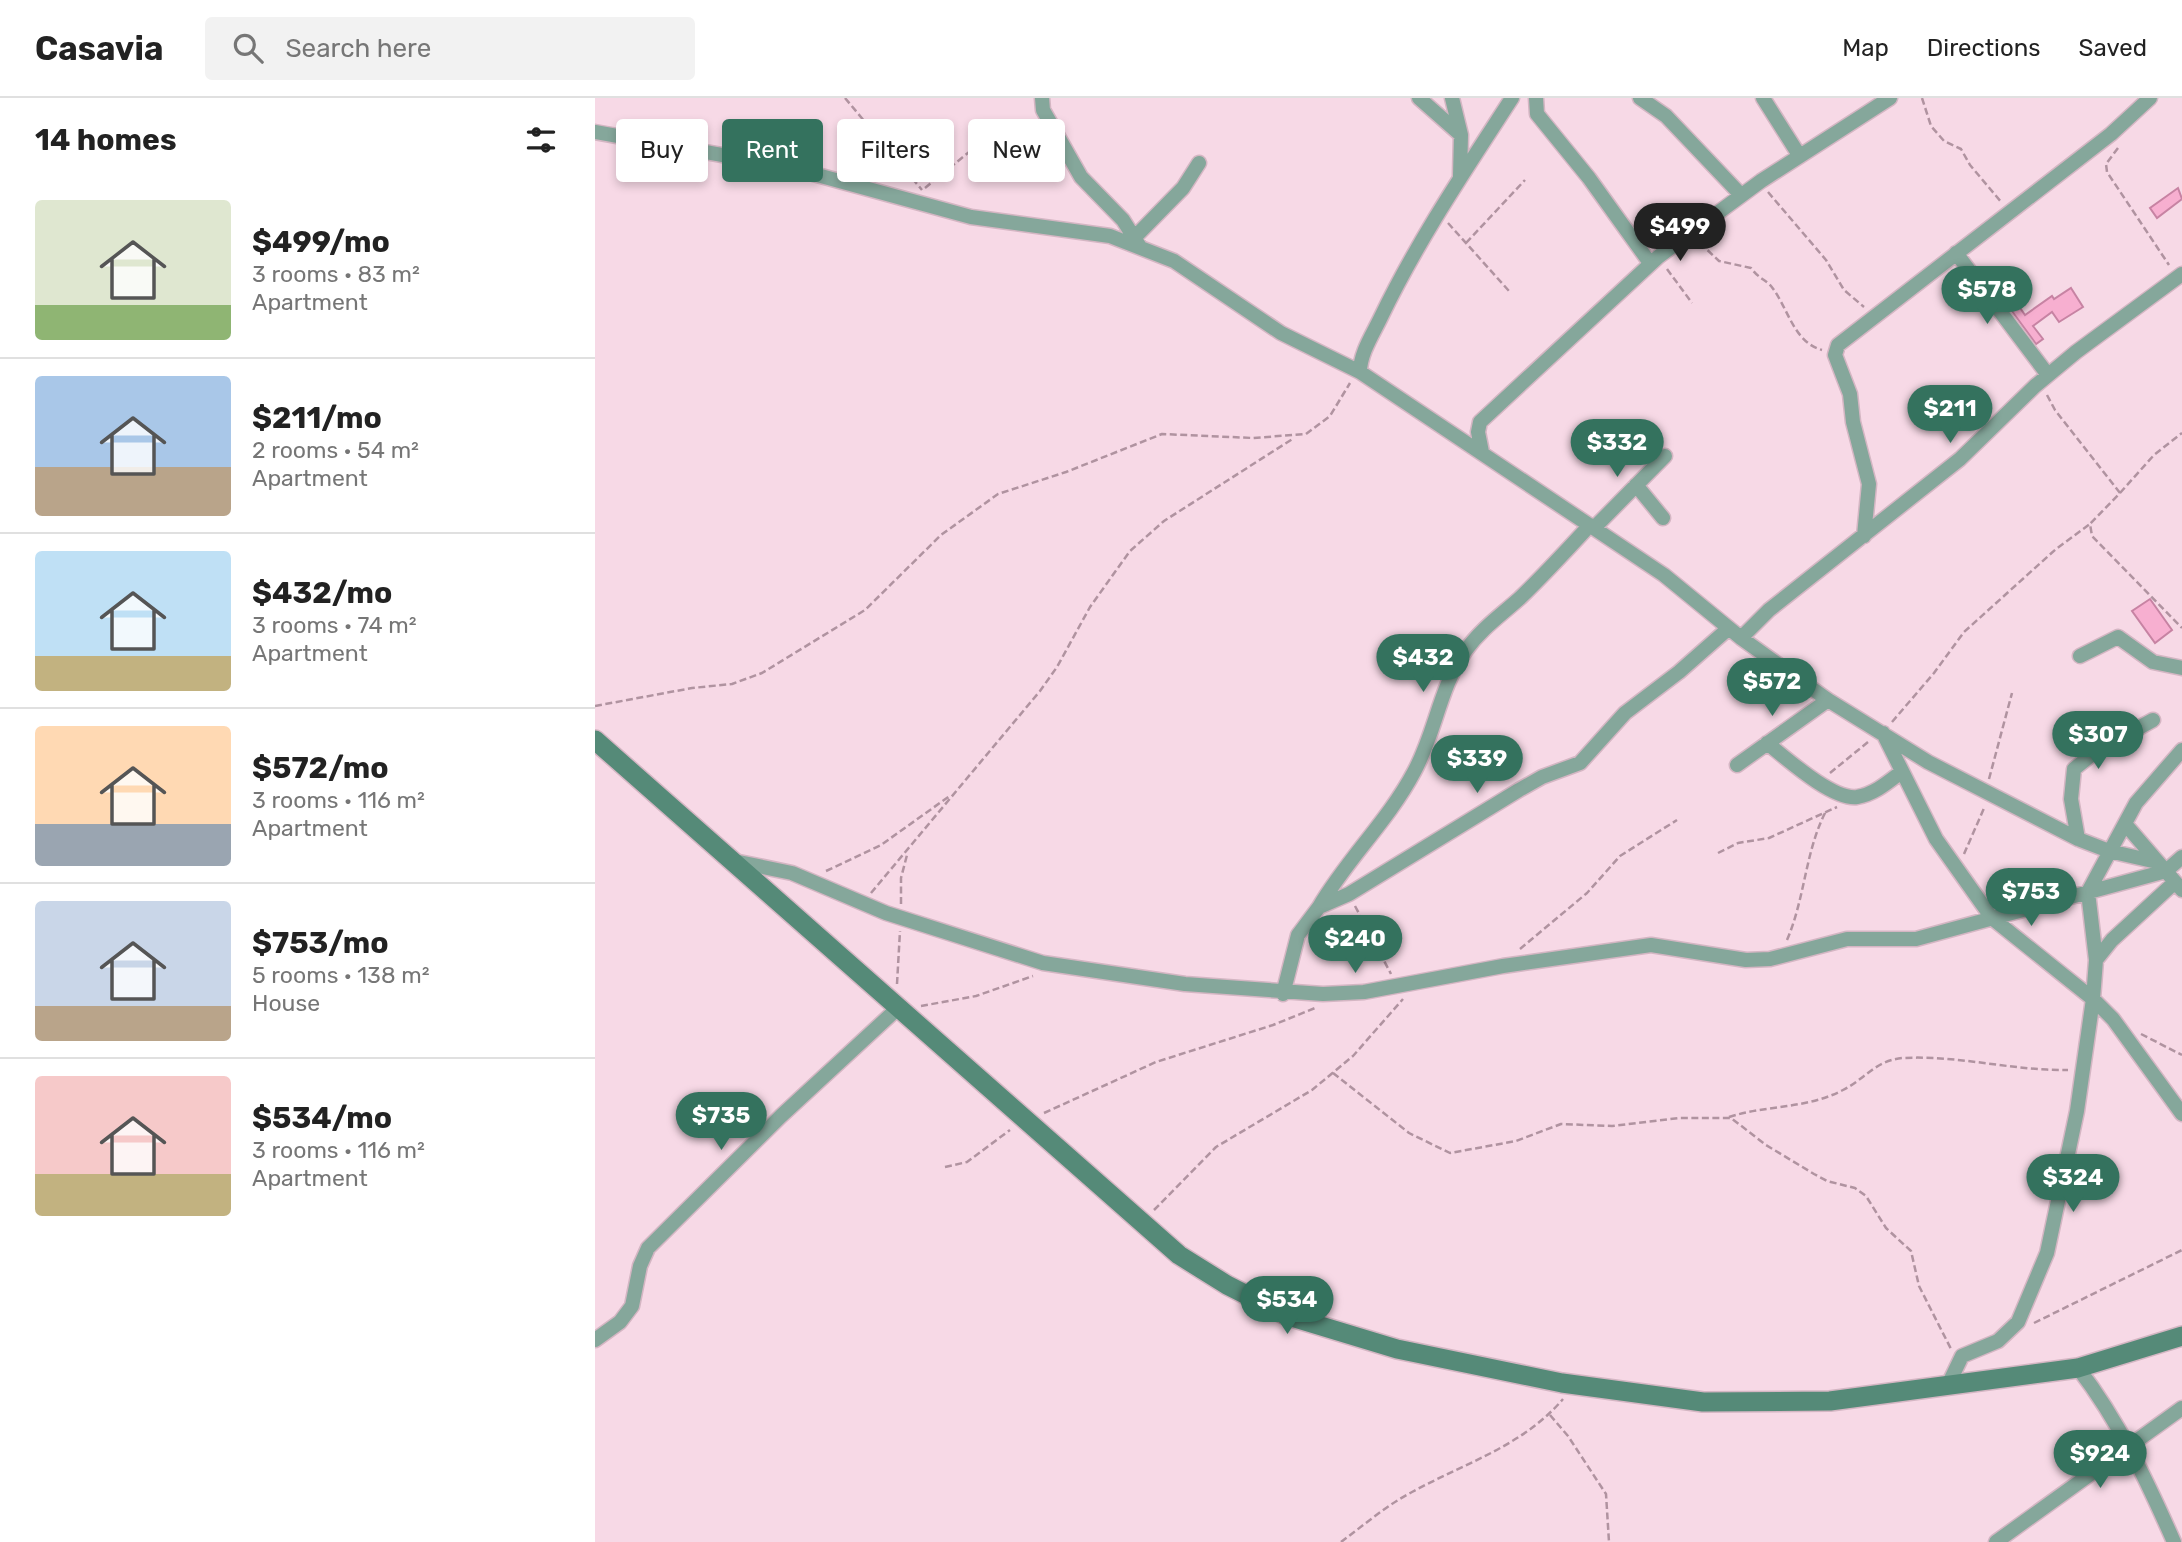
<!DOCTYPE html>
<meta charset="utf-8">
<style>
:root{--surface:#fff;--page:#f2f2f2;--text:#222;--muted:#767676;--line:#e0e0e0;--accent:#34725e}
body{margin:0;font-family:Rubik,sans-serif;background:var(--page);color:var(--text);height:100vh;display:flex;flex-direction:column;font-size:26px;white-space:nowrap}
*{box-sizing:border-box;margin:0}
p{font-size:23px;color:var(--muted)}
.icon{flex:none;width:38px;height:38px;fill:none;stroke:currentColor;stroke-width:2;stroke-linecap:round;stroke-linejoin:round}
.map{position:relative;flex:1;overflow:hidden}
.panel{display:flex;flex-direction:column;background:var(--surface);width:595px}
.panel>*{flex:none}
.hud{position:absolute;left:21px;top:21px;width:665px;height:63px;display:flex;gap:14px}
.price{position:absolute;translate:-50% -60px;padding:0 16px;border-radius:24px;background:var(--accent);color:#fff;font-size:23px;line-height:46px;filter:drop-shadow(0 2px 4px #0008)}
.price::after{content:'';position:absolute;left:50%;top:42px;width:21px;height:16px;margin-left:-10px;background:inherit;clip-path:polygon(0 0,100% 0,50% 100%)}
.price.selected{background:#222;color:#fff}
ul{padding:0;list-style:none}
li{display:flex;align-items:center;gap:21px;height:175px;padding:0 35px}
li+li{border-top:2px solid var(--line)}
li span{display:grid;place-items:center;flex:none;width:196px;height:140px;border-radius:7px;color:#555}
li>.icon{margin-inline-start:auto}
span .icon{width:84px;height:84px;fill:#fffc;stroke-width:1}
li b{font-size:30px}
h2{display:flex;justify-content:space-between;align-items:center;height:84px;padding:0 35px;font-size:30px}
.chip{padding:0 24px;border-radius:7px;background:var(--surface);box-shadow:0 4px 10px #0003;font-size:24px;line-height:63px}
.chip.selected{background:var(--accent);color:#fff}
header{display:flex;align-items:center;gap:42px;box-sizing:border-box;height:98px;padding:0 35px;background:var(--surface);border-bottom:2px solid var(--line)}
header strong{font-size:33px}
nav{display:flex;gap:38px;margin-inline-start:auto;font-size:24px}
.search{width:490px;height:63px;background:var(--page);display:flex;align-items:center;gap:18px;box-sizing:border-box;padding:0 24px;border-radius:7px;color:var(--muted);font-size:26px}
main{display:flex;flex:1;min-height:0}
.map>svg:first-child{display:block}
.building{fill:#f7afd0;stroke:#c783a3;stroke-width:2}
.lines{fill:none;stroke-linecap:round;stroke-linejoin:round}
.street-casing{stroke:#d4b6c3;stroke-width:17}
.secondary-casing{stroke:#d4b6c3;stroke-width:22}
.path{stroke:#b093a0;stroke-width:2.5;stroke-dasharray:7 3.5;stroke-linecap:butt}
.street{stroke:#85a79b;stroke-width:14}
.secondary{stroke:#558a78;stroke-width:19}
</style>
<header>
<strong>Casavia</strong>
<div class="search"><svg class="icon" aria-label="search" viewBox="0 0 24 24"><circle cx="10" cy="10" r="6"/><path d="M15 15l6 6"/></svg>Search here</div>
<nav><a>Map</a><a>Directions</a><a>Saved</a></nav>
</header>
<main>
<section class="panel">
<h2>14 homes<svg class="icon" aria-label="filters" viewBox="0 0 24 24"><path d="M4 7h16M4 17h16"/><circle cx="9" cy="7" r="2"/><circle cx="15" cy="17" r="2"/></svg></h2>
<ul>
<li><span style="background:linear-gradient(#dfe7d0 75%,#8fb573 0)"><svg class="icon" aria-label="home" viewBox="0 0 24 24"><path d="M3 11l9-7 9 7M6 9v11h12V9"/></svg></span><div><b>$499/mo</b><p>3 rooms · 83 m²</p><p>Apartment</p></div></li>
<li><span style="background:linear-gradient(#a9c7e8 65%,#b9a48a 0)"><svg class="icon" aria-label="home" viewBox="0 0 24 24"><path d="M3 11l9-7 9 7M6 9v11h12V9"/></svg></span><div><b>$211/mo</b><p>2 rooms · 54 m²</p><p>Apartment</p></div></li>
<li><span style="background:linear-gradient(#bfe0f5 75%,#c2b280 0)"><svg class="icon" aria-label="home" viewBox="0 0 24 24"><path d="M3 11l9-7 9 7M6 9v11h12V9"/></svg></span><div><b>$432/mo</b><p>3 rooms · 74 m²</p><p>Apartment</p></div></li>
<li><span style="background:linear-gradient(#ffd9b3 70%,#9aa5b1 0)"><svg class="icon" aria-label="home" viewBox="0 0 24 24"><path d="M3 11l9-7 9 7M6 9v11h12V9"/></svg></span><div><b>$572/mo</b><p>3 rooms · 116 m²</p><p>Apartment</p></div></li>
<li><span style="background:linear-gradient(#c9d6e8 75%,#b9a48a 0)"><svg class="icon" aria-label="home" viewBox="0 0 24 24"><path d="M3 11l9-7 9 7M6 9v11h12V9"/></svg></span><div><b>$753/mo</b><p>5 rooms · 138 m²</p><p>House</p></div></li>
<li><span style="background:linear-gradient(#f6c9c9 70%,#c2b280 0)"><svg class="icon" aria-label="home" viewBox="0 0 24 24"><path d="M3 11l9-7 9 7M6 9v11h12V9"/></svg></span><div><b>$534/mo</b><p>3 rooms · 116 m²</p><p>Apartment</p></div></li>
</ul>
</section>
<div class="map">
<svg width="1587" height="1444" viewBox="0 0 1587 1444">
<rect width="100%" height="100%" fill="#f7d9e6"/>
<!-- building -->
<path class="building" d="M 1583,90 L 1587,101 L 1562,120 L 1555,110 Z
M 1476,190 L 1488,209 L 1464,224 L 1457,214 L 1438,228 L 1448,241 L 1441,246 L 1414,209 L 1421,204 L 1430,217 L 1457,198 L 1459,201 Z
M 1555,501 L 1577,532 L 1560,545 L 1537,513 Z"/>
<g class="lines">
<defs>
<path id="street" d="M 447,0 L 448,12 L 486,79 L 528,122 L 545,149
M 824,0 L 866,37
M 857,0 L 866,37 L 865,78
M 917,0 C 871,71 823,142 786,219 C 778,236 765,255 765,274 L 1069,477 L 1146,540 L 1233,602 L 1333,664 L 1483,741 L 1514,753 L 1562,764
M 941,0 L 942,16 L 994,80 L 1055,165
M 1045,0 L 1071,18 L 1146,97
M 1168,0 L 1204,57
M 0,34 L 193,69 L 376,119 L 515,138 L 579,163 L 686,235 L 765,274
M 540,139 L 588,90 L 604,65
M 1361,155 L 1453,277
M 887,354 L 883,334 L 885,324 L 1063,159 L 1166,83 L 1295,0
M 1041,387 L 1068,420
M 999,430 L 1070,358
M 1269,438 L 1274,386 L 1258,324 L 1255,296 L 1240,257 L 1243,247 L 1516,36 L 1555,0
M 1146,540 L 1174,512 L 1365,361 L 1440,288 L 1481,254 L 1587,176
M 1485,558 L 1523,539 L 1558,564 L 1587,570
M 1288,635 L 1341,741 L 1397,820 L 1498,901 L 1518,921 L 1587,1016
M 1172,645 C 1191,660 1237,702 1262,699 C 1279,696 1292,685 1305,675
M 1142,667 L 1233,602
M 1531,727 L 1587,792
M 1483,741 L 1476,701 L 1479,671 L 1500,654 L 1558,622
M 139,763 L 197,775 L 291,815 L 448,865 L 590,886 L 728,896 L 769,894 L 908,868 L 1056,847 L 1151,862 L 1175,861 L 1252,841 L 1321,841 L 1571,773 L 1587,759
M 724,809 C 752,761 793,723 819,674 C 841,634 844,590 871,552 C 886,531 906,517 925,500 C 949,477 972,452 995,427
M 1501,862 L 1493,794 L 1541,705 L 1587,652
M 688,896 L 703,837 L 724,809 L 754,796 L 924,692 L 947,679 L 985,665 L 1030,615 L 1084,574 L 1134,530
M 0,1242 L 25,1224 L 37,1208 L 45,1168 L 53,1150 L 186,1018 L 303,910
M 1483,1270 C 1524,1323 1552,1383 1579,1444
M 1354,1285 L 1367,1258 L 1403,1243 L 1423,1224 L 1452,1155 L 1482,1013 L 1498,901 L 1501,862 L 1517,842 L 1580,784
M 1401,1444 L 1587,1310"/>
<path id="secondary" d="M 0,642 L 584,1157 L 632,1187 L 693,1218 L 802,1251 L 967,1285 L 1108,1304 L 1235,1303 L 1483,1270 L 1587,1238"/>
</defs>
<!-- street casing -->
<use href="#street" class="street-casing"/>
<!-- secondary casing -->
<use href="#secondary" class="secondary-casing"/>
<!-- path -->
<path class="path" d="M 250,0 L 327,92
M 1327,0 L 1336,28 L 1349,43 L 1366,51 L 1375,67 L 1407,105
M 1523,50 L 1511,66 L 1512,74 L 1574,167
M 330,90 L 412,23
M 1173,94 L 1231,162 L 1249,192 L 1269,209
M 853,125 L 914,193
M 871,145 L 930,82
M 1105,145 L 1124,163 L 1156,170 C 1163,180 1171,182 1176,188 C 1193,209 1198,244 1227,252
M 1072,171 L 1097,205
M 1452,297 L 1460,312 L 1525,395 L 1495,426 L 1497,438 L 1587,530
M 1525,395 L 1559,357 L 1587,335
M 0,608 L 97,590 L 137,586 L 167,575 L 270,512 L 346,437 L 403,396 L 471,374 L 567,336 L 658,340 L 711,336 L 735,318 L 755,285
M 1297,624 L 1339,575 L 1369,534 L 1461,451 L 1495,426
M 1235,675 L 1273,644
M 1394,681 L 1417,595
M 1123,755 L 1143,745 L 1174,740 L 1242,709
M 1369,756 L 1390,708
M 231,773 L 286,747 L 356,697
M 276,795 L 445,593 L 462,569 L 495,509 L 535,453 L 569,423 L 699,340
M 306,806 L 306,780 L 312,757
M 760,808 L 796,876
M 1192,842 C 1210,800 1210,755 1230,715
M 925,851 L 992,795 L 1025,758 L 1082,722
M 302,886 L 305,833
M 326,908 L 381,898 L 438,878
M 1546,936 L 1587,957
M 738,975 L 814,1035 L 855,1055 L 921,1043 L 966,1026 L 1017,1028 L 1084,1020 L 1136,1020 L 1171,1047 L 1219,1076 L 1232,1083 L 1260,1090 L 1271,1098 L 1291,1130 L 1316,1153 L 1324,1188 L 1356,1251
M 449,1015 L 561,964 L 678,927 L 720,910
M 1134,1019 C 1171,1007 1212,1011 1248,992 C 1270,981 1281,962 1308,960 C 1364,957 1418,973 1473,972
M 350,1069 L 372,1064 L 415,1032
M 559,1112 L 621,1049 L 717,992 L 758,958 L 808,901
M 1439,1225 L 1587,1152
M 955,1317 L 973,1338 L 1011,1396 L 1014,1444
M 746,1444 C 769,1427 792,1407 817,1394 C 870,1365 928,1348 968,1301"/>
<!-- street -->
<use href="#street" class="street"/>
<!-- secondary -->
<use href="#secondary" class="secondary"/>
</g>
</svg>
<b class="price selected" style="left:1085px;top:165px">$499</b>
<b class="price" style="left:1392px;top:228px">$578</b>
<b class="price" style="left:1355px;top:347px">$211</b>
<b class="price" style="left:1022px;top:381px">$332</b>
<b class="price" style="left:828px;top:596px">$432</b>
<b class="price" style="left:1177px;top:620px">$572</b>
<b class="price" style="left:1503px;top:673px">$307</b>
<b class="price" style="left:882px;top:697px">$339</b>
<b class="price" style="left:1436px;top:830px">$753</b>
<b class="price" style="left:760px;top:877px">$240</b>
<b class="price" style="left:126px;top:1054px">$735</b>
<b class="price" style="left:1478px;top:1116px">$324</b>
<b class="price" style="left:692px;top:1238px">$534</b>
<b class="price" style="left:1505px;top:1392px">$924</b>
<div class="hud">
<a class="chip">Buy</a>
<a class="chip selected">Rent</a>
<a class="chip">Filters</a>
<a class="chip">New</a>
</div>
</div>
</main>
